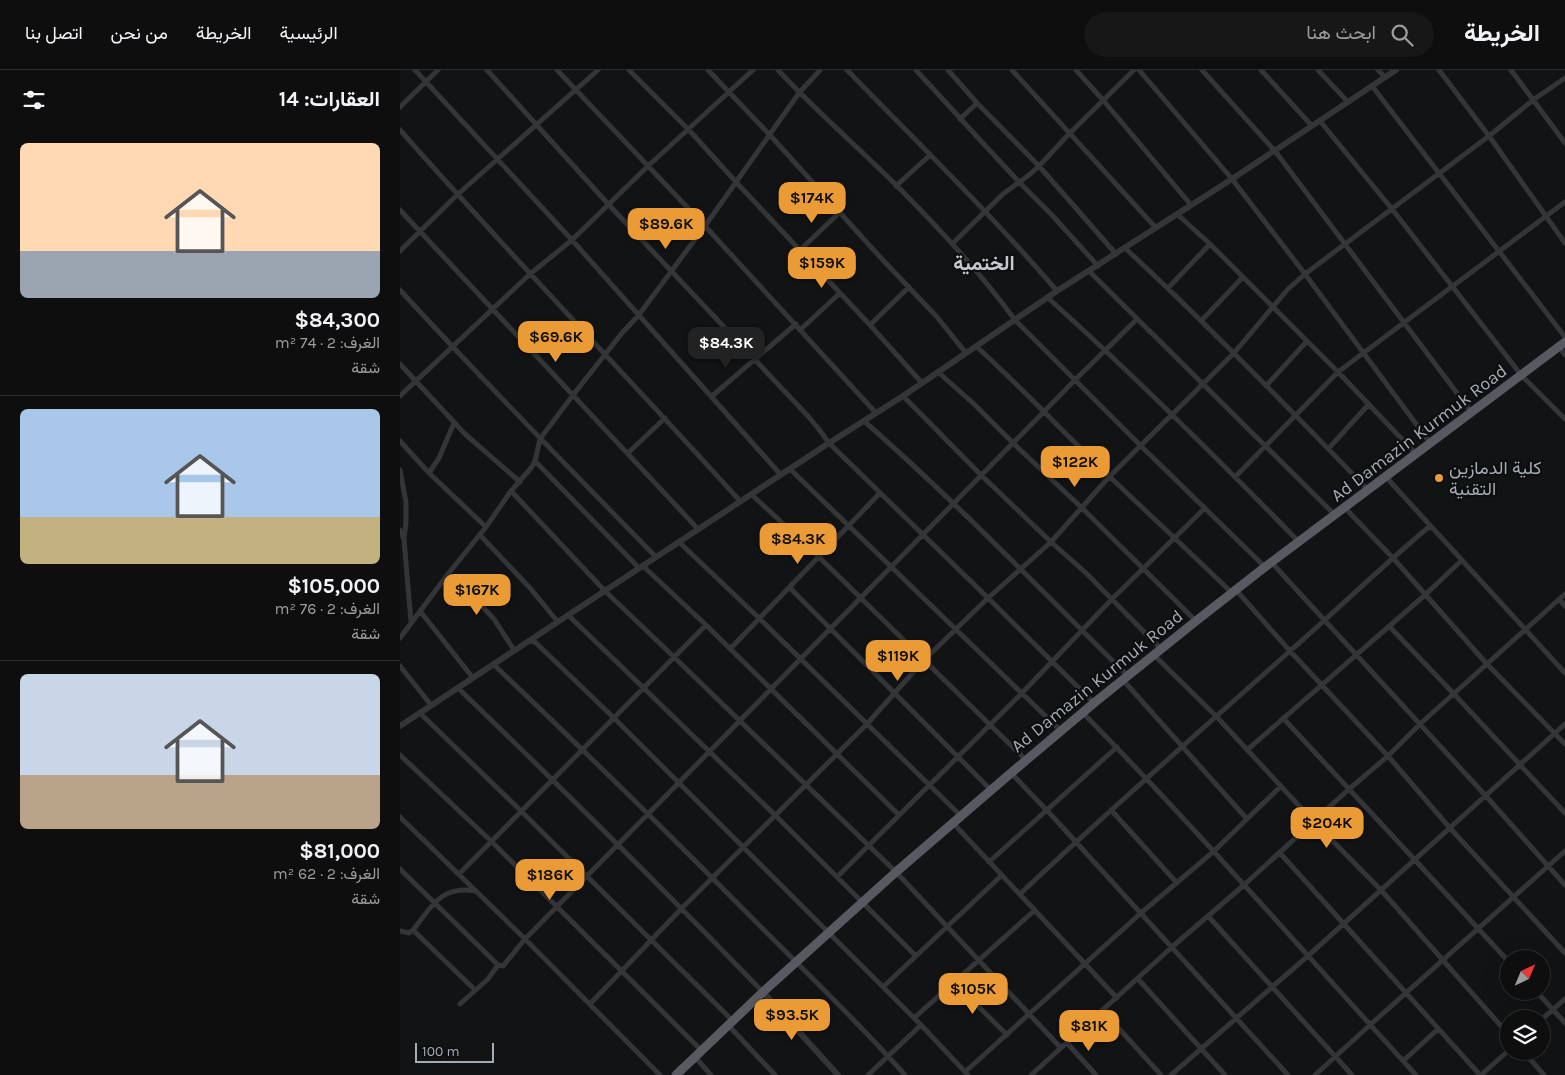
<!DOCTYPE html>
<html lang="ar">
<meta charset="utf-8">
<style>
:root{--surface:#0e0e0f;--page:#171718;--text:#f1f3f6;--muted:#9b9c9e;--line:#2e2e2f;--accent:#ea9b35}
body{margin:0;font-family:Karla,Vazirmatn,sans-serif;background:var(--page);color:var(--text);direction:rtl;height:100vh;display:flex;flex-direction:column;font-size:19px;white-space:nowrap}
*{box-sizing:border-box;margin:0}
p{font-size:16px;color:var(--muted)}
.icon{flex:none;width:28px;height:28px;fill:none;stroke:currentColor;stroke-width:2;stroke-linecap:round;stroke-linejoin:round}
.map{position:relative;flex:1;overflow:hidden;direction:ltr}
.panel{display:flex;flex-direction:column;background:var(--surface);width:400px}
.panel>*{flex:none}
.needle{width:32px;rotate:44deg}
.controls{position:absolute;left:1100px;top:880px;display:grid;gap:10px}
.controls a{display:grid;place-items:center;width:50px;height:50px;border-radius:50%;background:var(--surface);box-shadow:0 5px 20px #0002,0 0 0 1px var(--line);font-size:25px}
.scale{position:absolute;left:15px;bottom:12px;width:79px;box-sizing:border-box;padding-left:5px;border:2px solid #a4abb4;border-top:0;font-size:14px;line-height:18px;white-space:nowrap;color:#a4abb4;-webkit-text-stroke:4px #0d0e0f;paint-order:stroke}
.price{position:absolute;translate:-50% -42px;padding:0 11px;border-radius:10px;background:var(--accent);color:#111;font-size:16px;line-height:32px;filter:drop-shadow(0 1px 2px #0008)}
.price::after{content:'';position:absolute;left:50%;top:30px;width:15px;height:11px;margin-left:-8px;background:inherit;clip-path:polygon(0 0,100% 0,50% 100%)}
.price.active{background:#222;color:#fff}
ul{padding:0;list-style:none}
li{display:grid;align-content:center;gap:10px;height:265px;padding:0 20px}
li+li{border-top:1px solid var(--line)}
li span{display:grid;place-items:center;height:155px;border-radius:8px;color:#555}
li>.icon{margin-inline-start:auto}
span .icon{width:90px;height:90px;fill:#fffc;stroke-width:1}
li b{font-size:21px}
h2{display:flex;justify-content:space-between;align-items:center;height:60px;padding:0 20px;font-size:21px}
header{display:flex;align-items:center;gap:30px;box-sizing:border-box;height:70px;padding:0 25px;background:var(--surface);border-bottom:1px solid var(--line)}
header strong{font-size:24px}
nav{display:flex;gap:28px;margin-inline-start:auto;font-size:18px}
.search{width:350px;height:45px;background:var(--page);display:flex;align-items:center;gap:12px;box-sizing:border-box;padding:0 18px;border-radius:28px;color:var(--muted);font-size:19px}
main{display:flex;flex:1;min-height:0}
.map>svg:first-child{display:block}
.lines{fill:none;stroke-linecap:round;stroke-linejoin:round}
.minor{stroke:#343539;stroke-width:5}
.tertiary{stroke:#343539;stroke-width:6}
.trunk{stroke:#585a61;stroke-width:9}
.poi-dot{fill:#ea9b35;stroke:#0d0e0f;stroke-width:2}
.labels{text-anchor:middle;stroke-width:4.5;stroke-linejoin:round;paint-order:stroke}
.street-label{font-size:18px;fill:#a4abb4;stroke:#0d0e0f}
.poi-label{font-size:18px;fill:#a4abb4;stroke:#0d0e0f;text-anchor:start}
.quarter-label{font-size:20px;font-weight:bold;fill:#c5c9d0;stroke:#0d0e0f}
</style>
<header>
<strong>الخريطة</strong>
<div class="search"><svg class="icon" aria-label="search" viewBox="0 0 24 24"><circle cx="10" cy="10" r="6"/><path d="M15 15l6 6"/></svg>ابحث هنا</div>
<nav><a>الرئيسية</a><a>الخريطة</a><a>من نحن</a><a>اتصل بنا</a></nav>
</header>
<main>
<div class="map">
<svg width="1165" height="1005" viewBox="0 0 1165 1005">
<rect width="100%" height="100%" fill="#121314"/>
<g class="lines">
<!-- minor -->
<path class="minor" d="M 15,0 L 172,170 L 381,405
M 87,0 L 209,135 L 407,345 L 418,358 L 429,373 L 588,528 L 694,633
M 157,0 L 305,156 L 476,343
M 229,0 L 289,60 L 336,112 L 470,255 L 522,313
M 308,0 L 369,64 L 480,187 L 537,247 L 566,283
M 378,0 C 416,41 458,77 497,116 C 539,158 580,202 615,250 L 741,376 L 865,497
M 447,0 C 518,73 591,144 657,221
M 516,0 L 581,71 L 619,112 L 651,144 L 698,196
M 548,0 L 577,33 L 639,96 L 716,184
M 612,0 L 756,158
M 676,0 L 703,30 L 791,135
M 739,0 L 832,109 L 905,204 L 1031,374
M 802,0 L 875,81 L 1072,343
M 861,0 L 912,56
M 918,0 L 948,32
M 978,0 L 985,7
M 1039,0 L 1089,66 L 1165,173
M 1111,0 L 1165,73
M 972,16 L 1165,267
M 0,37 L 38,0
M 560,49 L 577,33
M 920,51 L 992,139 L 1122,306 L 1165,349
M 0,60 C 111,186 228,307 340,431
M 496,116 L 530,85
M 0,140 L 298,459
M 777,144 L 810,174 L 938,302 L 1017,385
M 553,173 L 603,124 L 629,105 L 639,96 L 669,64 L 734,0
M 725,178 C 809,256 889,338 968,420
M 400,180 L 439,143
M 0,181 L 57,125 L 198,0
M 689,201 L 935,445
M 768,218 L 810,174
M 0,220 C 83,311 170,399 256,487
M 648,228 C 735,306 817,388 899,472
M 801,251 L 843,207
M 470,255 L 509,217
M 400,260 L 440,223
M 576,276 C 622,318 665,364 710,407 C 751,446 792,484 832,523
M 1159,277 L 1165,285
M 0,294 L 65,364 L 120,412
M 538,302 L 574,334 L 613,373 L 682,438 L 796,551
M 866,316 L 907,271
M 0,326 L 130,204 L 172,170 L 248,96 L 353,0
M 312,326 L 396,254
M 503,326 L 581,405 L 651,472 L 686,503 L 761,579
M 464,351 C 556,432 641,520 728,606
M 0,371 L 29,403 L 86,457
M 928,379 L 969,334
M 228,383 L 265,348
M 135,391 L 239,498
M 390,399 L 661,661
M 0,400 L 6,432 L 6,453 L 4,469 L 11,552
M 29,403 L 39,388 L 54,353
M 835,407 L 938,302 L 1165,132
M 986,407 L 1165,603
M 111,421 L 205,521 L 274,587 L 496,802 L 661,978
M 351,424 L 419,487 L 626,690
M 945,438 L 993,488 L 1086,593 L 1165,674
M 0,460 L 4,469
M 80,465 L 130,518 L 158,552
M 279,472 L 360,549 L 561,746
M 872,493 L 1085,725 L 1165,815
M 243,496 L 306,555 L 499,745
M 48,504 L 77,531 L 94,549 L 114,580
M 390,518 L 591,720
M 836,520 L 890,581 L 988,686 L 1049,757 L 1165,883
M 1159,529 L 1165,536
M 20,541 L 73,608
M 168,545 L 375,745 L 516,886
M 989,556 L 1054,624 L 1165,743
M 0,568 L 48,504 L 86,457 L 111,421 L 131,398 L 135,391 L 140,369 L 173,325 L 222,263 L 238,246 L 305,156 L 399,23 L 420,0
M 129,571 L 135,572 L 215,649 L 521,955 L 568,1005
M 330,579 L 480,423
M 754,585 L 816,646 L 914,752 L 981,820 L 1109,965
M 93,594 C 185,681 274,769 363,859 C 411,907 460,954 505,1005
M 0,596 L 31,635
M 723,610 L 847,749
M 58,618 C 161,717 263,819 363,922
M 20,643 L 121,741 L 333,951
M 683,643 C 798,760 905,884 1016,1005
M 883,648 L 1014,789 L 1109,892
M 847,680 L 1025,525 L 1062,490
M 0,685 L 91,771 L 301,980
M 611,703 L 655,749 L 888,1005
M 711,740 L 777,813
M 0,747 L 125,869 L 260,1005
M 553,753 L 717,928
M 880,783 L 1080,1005
M 589,792 L 717,677
M 0,799 L 98,895 L 103,896 L 125,869 L 675,310 L 737,249
M 59,804 L 306,555
M 437,807 L 621,624 L 712,529 L 805,438
M 620,824 C 708,741 799,662 890,581 C 937,540 982,496 1030,456
M 808,846 L 952,1005
M 13,860 L 75,920
M 0,861 L 9,863 L 13,860 C 32,836 41,815 76,821
M 738,909 L 825,1005
M 554,912 L 607,965
M 483,917 L 602,805
M 1136,921 L 1165,953
M 60,934 L 88,909 L 98,895
M 190,934 L 282,838 L 466,655 L 525,589 L 588,528 L 651,472 L 709,407 L 834,283 L 888,219 L 905,204 L 1089,66 L 1133,30 L 1165,8
M 703,941 L 761,1005
M 514,948 L 635,840
M 1141,950 L 1165,929
M 328,955 L 375,1005
M 667,973 L 696,1005
M 1123,981 L 1144,1005
M 295,987 L 311,1005
M 1003,991 L 1038,959
M 565,1002 L 741,843 L 813,782 L 881,716
M 468,1005 L 521,955
M 631,1005 L 772,877 L 844,815 L 948,720 L 988,686 L 1020,654 L 1165,524
M 771,1005 L 909,885 L 1165,654
M 915,1005 L 970,955 L 1165,781
M 1081,1005 L 1109,980"/>
<!-- tertiary -->
<path class="tertiary" d="M 0,656 L 429,373 L 503,326 L 657,221 L 832,109 L 996,0
M 363,922 L 438,1005"/>
<!-- trunk -->
<path class="trunk" d="M 276,1005 L 363,922 L 496,802 L 611,703 L 694,633 L 796,551 L 865,497 L 1165,272"/>
</g>
<!-- markers -->
<circle class="poi-dot" cx="1039" cy="408" r="5"/>
<g class="labels">
<!-- street labels -->
<g class="street-label">
<text transform="translate(1019 363) rotate(-37)" y="6">Ad Damazin Kurmuk Road</text>
<text transform="translate(697 611) rotate(-39)" y="6">Ad Damazin Kurmuk Road</text>
</g>
<!-- poi labels -->
<g class="poi-label">
<text x="1049" y="404">كلية الدمازين<tspan x="1049" dy="21">التقنية</tspan></text>
</g>
<!-- quarter labels -->
<g class="quarter-label">
<text x="584" y="200">الختمية</text>
</g>
</g>
</svg>
<div class="controls">
<a><svg class="needle" viewBox="-14 -14 28 28"><path d="M0-13l5 13h-10z" fill="#e53935"/><path d="M0 13l5-13h-10z" fill="#9b9c9e"/></svg></a>
<a><svg class="icon" aria-label="layers" viewBox="0 0 24 24"><path d="M12 4l9 5-9 5-9-5zM3 14l9 5 9-5"/></svg></a>
</div>
<div class="scale">100 m</div>
<b class="price" style="left:412px;top:154px">$174K</b>
<b class="price" style="left:266px;top:180px">$89.6K</b>
<b class="price" style="left:422px;top:219px">$159K</b>
<b class="price" style="left:156px;top:293px">$69.6K</b>
<b class="price active" style="left:326px;top:299px">$84.3K</b>
<b class="price" style="left:675px;top:418px">$122K</b>
<b class="price" style="left:398px;top:495px">$84.3K</b>
<b class="price" style="left:77px;top:546px">$167K</b>
<b class="price" style="left:498px;top:612px">$119K</b>
<b class="price" style="left:927px;top:779px">$204K</b>
<b class="price" style="left:150px;top:831px">$186K</b>
<b class="price" style="left:573px;top:945px">$105K</b>
<b class="price" style="left:392px;top:971px">$93.5K</b>
<b class="price" style="left:689px;top:982px">$81K</b>
</div>
<section class="panel">
<h2>العقارات: 14<svg class="icon" aria-label="filters" viewBox="0 0 24 24"><path d="M4 7h16M4 17h16"/><circle cx="9" cy="7" r="2"/><circle cx="15" cy="17" r="2"/></svg></h2>
<ul>
<li><span style="background:linear-gradient(#ffd9b3 70%,#9aa5b1 0)"><svg class="icon" aria-label="home" viewBox="0 0 24 24"><path d="M3 11l9-7 9 7M6 9v11h12V9"/></svg></span><div><b>$84,300</b><p>الغرف: 2 · 74 m²</p><p>شقة</p></div></li>
<li><span style="background:linear-gradient(#a9c7e8 70%,#c2b280 0)"><svg class="icon" aria-label="home" viewBox="0 0 24 24"><path d="M3 11l9-7 9 7M6 9v11h12V9"/></svg></span><div><b>$105,000</b><p>الغرف: 2 · 76 m²</p><p>شقة</p></div></li>
<li><span style="background:linear-gradient(#c9d6e8 65%,#b9a48a 0)"><svg class="icon" aria-label="home" viewBox="0 0 24 24"><path d="M3 11l9-7 9 7M6 9v11h12V9"/></svg></span><div><b>$81,000</b><p>الغرف: 2 · 62 m²</p><p>شقة</p></div></li>
</ul>
</section>
</main>
